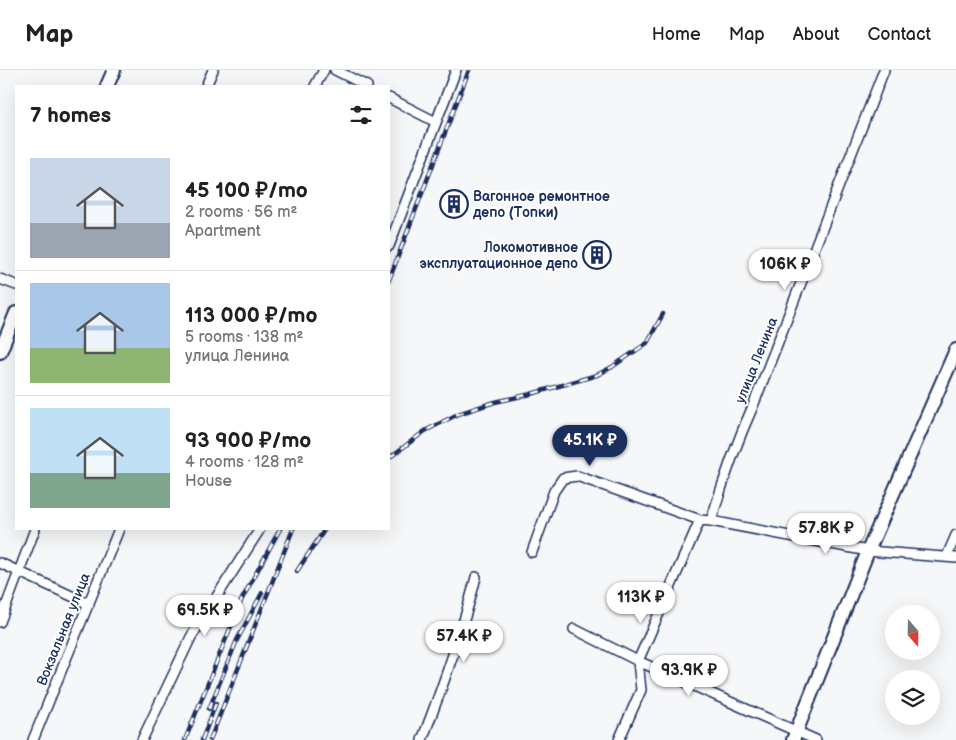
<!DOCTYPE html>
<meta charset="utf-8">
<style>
:root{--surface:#fff;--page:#f6f6f6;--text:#202124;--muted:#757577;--line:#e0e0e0;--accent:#1b2f5e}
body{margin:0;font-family:"Balsamiq Sans",sans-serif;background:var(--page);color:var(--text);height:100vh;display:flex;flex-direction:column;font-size:19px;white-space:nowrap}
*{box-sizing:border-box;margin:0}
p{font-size:16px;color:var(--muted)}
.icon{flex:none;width:28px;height:28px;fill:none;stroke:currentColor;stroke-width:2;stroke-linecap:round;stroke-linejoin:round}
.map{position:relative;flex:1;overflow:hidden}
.panel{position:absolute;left:15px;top:15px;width:375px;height:445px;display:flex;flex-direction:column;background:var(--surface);border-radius:0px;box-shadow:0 5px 20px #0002}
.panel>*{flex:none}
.needle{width:32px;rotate:160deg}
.fabs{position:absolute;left:885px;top:535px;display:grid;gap:10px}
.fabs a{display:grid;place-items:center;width:55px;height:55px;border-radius:50%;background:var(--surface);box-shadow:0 5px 20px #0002;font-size:25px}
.price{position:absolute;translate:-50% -42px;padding:0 11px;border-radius:18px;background:#fff;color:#222;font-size:16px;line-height:32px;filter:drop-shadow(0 1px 2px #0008)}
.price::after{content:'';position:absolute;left:50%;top:30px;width:15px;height:11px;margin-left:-8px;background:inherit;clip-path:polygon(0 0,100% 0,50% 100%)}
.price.selected{background:var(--accent);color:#fff}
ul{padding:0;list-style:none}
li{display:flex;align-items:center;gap:15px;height:125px;padding:0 15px}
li+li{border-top:1px solid var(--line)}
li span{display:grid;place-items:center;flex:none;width:140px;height:100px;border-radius:0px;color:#555}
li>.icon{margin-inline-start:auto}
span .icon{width:60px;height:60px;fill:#fffc;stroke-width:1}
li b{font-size:21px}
h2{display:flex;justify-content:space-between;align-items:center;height:60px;padding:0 15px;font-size:21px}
header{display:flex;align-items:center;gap:30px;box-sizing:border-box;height:70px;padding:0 25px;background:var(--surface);border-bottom:1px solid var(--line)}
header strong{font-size:24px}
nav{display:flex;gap:28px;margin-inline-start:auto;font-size:18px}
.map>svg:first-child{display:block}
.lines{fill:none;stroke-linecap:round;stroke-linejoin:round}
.street-casing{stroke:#1b2f5e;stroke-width:12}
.secondary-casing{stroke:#1b2f5e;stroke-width:16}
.street{stroke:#fff;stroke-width:9}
.secondary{stroke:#fff;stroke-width:12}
.rail-casing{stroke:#1b2f5e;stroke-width:4.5}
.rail{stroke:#fff;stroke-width:2.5;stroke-dasharray:8;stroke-linecap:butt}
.labels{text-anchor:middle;stroke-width:4;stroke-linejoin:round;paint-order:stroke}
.poi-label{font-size:14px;font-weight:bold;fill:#1b2f5e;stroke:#fff;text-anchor:start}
.street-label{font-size:14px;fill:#1b2f5e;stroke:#fff}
</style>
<header>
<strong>Map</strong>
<nav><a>Home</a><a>Map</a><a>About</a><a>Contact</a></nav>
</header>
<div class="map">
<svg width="956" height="670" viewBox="0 0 956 670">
<rect width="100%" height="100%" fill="#f6f7f9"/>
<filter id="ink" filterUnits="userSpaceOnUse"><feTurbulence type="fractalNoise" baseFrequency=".02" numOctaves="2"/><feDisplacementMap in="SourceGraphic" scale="10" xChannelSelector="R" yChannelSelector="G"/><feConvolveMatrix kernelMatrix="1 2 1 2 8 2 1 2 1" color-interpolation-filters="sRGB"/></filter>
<g filter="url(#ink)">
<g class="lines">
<defs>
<path id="street" d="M 335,0 L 367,16
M 206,16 L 213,0
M 315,16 L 324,0
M 389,28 L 436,52
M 389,176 L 456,0
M 0,209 L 16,215
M 711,451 C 723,411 736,374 753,336 L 884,0
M 532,482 L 554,421 L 563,408 L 577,406 L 700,450 L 711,451 L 868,481 L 956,488
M 947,486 L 956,465
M 0,493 L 89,534
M 0,552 L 35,459
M 574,559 L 638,591 L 816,670
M 33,670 L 119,459
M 142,670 L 191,567 L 260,459
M 422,670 C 443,616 462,563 476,507
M 619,670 L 641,620 L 638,591 L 700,450"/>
<path id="secondary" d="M 107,16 L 114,0
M 0,282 L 16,243
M 793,670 L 868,481 L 956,280"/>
</defs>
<!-- street casing -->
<use href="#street" class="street-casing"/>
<!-- secondary casing -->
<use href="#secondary" class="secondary-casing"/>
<!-- street -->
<use href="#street" class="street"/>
<!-- secondary -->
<use href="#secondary" class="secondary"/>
<defs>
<path id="rail" d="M 389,210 L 469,0
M 389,388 L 425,361 L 458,344 L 495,332 L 531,324 L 597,305 L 612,297 L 647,273 L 663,244
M 297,501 L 325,459
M 209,639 L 237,570 L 262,523
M 185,670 L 242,529 L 280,459
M 202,670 L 216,633
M 210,670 L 293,459"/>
</defs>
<!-- rail casing -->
<use href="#rail" class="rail-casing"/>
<!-- rail -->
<use href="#rail" class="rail"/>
</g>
</g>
<!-- icons -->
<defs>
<symbol id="building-ring" viewBox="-11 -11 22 22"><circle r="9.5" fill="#fff" stroke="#1b2f5e" stroke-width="1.5"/><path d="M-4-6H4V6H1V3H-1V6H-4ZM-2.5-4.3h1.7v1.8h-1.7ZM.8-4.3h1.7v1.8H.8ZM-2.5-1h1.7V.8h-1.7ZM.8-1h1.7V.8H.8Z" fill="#1b2f5e"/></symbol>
</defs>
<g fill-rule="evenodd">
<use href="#building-ring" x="438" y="118" width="32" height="32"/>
<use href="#building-ring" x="581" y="169" width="32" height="32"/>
</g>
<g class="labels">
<!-- poi labels -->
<g class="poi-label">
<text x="473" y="131">Вагонное ремонтное<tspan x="473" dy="16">депо (Топки)</tspan></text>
<text x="578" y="182" text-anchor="end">Локомотивное<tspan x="578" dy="16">эксплуатационное депо</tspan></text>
</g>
<!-- street labels -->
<g class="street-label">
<text transform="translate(756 290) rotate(-68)" y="5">улица Ленина</text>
<text transform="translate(63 559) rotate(-68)" y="5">Вокзальная улица</text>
</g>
</g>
</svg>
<div class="fabs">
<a><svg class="needle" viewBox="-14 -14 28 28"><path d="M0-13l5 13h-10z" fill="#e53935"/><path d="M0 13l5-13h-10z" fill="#757577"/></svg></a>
<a><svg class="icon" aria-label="layers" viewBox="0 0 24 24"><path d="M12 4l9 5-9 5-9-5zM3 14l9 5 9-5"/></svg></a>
</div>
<b class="price" style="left:785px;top:221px">106K ₽</b>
<b class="price selected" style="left:590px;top:397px">45.1K ₽</b>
<b class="price" style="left:826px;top:485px">57.8K ₽</b>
<b class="price" style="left:641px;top:554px">113K ₽</b>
<b class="price" style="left:205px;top:567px">69.5K ₽</b>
<b class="price" style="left:464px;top:593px">57.4K ₽</b>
<b class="price" style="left:689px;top:627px">93.9K ₽</b>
<section class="panel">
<h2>7 homes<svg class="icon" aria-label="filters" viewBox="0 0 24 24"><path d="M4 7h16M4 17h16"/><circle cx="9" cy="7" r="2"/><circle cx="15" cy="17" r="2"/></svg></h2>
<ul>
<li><span style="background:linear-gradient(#c9d6e8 65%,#9aa5b1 0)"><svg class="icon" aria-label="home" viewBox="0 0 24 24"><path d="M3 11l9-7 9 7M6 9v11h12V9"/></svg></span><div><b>45 100 ₽/mo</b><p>2 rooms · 56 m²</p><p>Apartment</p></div></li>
<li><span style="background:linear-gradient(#a9c7e8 65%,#8fb573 0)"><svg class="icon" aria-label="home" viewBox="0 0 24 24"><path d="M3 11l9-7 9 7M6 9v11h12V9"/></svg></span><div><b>113 000 ₽/mo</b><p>5 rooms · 138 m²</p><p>улица Ленина</p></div></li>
<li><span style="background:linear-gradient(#bfe0f5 65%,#7fa58c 0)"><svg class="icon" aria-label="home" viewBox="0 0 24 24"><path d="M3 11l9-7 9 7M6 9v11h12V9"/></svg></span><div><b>93 900 ₽/mo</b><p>4 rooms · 128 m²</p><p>House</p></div></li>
</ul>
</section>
</div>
